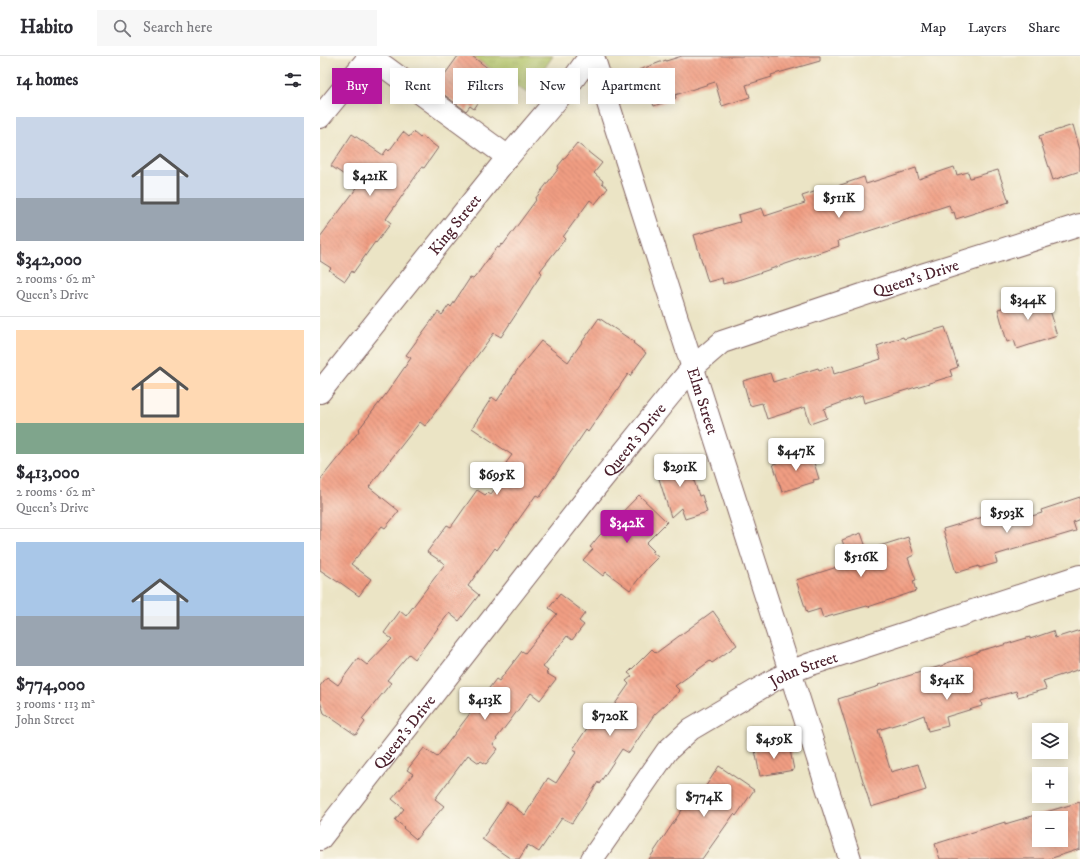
<!DOCTYPE html>
<meta charset="utf-8">
<style>
:root{--surface:#fff;--page:#f7f7f7;--text:#2b2b33;--muted:#7c7c81;--line:#e1e1e2;--accent:#b5179e}
body{margin:0;font-family:"IM FELL DW Pica",serif;background:var(--page);color:var(--text);height:100vh;display:flex;flex-direction:column;font-size:15px;white-space:nowrap}
*{box-sizing:border-box;margin:0}
p{font-size:13px;color:var(--muted)}
.icon{flex:none;width:22px;height:22px;fill:none;stroke:currentColor;stroke-width:2;stroke-linecap:round;stroke-linejoin:round}
.map{position:relative;flex:1;overflow:hidden}
.side{display:flex;flex-direction:column;background:var(--surface);width:320px}
.side>*{flex:none}
.top-card{position:absolute;left:12px;top:12px;width:380px;height:36px;display:flex;gap:8px}
.fabs{position:absolute;left:712px;top:667px;display:grid;gap:8px}
.fabs a{display:grid;place-items:center;width:36px;height:36px;border-radius:0px;background:var(--surface);box-shadow:0 2px 10px #0003;font-size:20px}
.price{position:absolute;translate:-50% -34px;padding:0 9px;border-radius:4px;background:#fff;color:#222;font-size:13px;line-height:26px;filter:drop-shadow(0 1px 2px #0008)}
.price::after{content:'';position:absolute;left:50%;top:24px;width:12px;height:9px;margin-left:-6px;background:inherit;clip-path:polygon(0 0,100% 0,50% 100%)}
.price.selected{background:var(--accent);color:#fff}
ul{padding:0;list-style:none}
li{display:grid;align-content:center;gap:8px;height:212px;padding:0 16px}
li+li{border-top:1px solid var(--line)}
li span{display:grid;place-items:center;height:124px;border-radius:0px;color:#555}
li>.icon{margin-inline-start:auto}
span .icon{width:72px;height:72px;fill:#fffc;stroke-width:1}
li b{font-size:17px}
h2{display:flex;justify-content:space-between;align-items:center;height:48px;padding:0 16px;font-size:17px}
.tag{padding:0 14px;border-radius:0px;background:var(--surface);box-shadow:0 2px 10px #0003;font-size:14px;line-height:36px}
.tag.selected{background:var(--accent);color:#fff}
header{display:flex;align-items:center;gap:24px;box-sizing:border-box;height:56px;padding:0 20px;background:var(--surface);border-bottom:1px solid var(--line)}
header strong{font-size:19px}
nav{display:flex;gap:22px;margin-inline-start:auto;font-size:14px}
.search{width:280px;height:36px;background:var(--page);display:flex;align-items:center;gap:10px;box-sizing:border-box;padding:0 14px;border-radius:0px;color:var(--muted);font-size:15px}
main{display:flex;flex:1;min-height:0}
.map>svg:first-child{display:block}
.park{fill:url(#park-tufts);stroke:#7e7148}
.building{fill:url(#building-back-hatch);fill-rule:evenodd}
.lines{fill:none;stroke-linecap:round;stroke-linejoin:round}
.minor-casing{stroke:#826461;stroke-width:24}
.minor{stroke:#fff;stroke-width:22}
.labels{text-anchor:middle;stroke-width:4;stroke-linejoin:round;paint-order:stroke}
.street-label{font-size:16px;fill:#4a1f2b;stroke:#fbf7ec}
</style>
<header>
<strong>Habito</strong>
<div class="search"><svg class="icon" aria-label="search" viewBox="0 0 24 24"><circle cx="10" cy="10" r="6"/><path d="M15 15l6 6"/></svg>Search here</div>
<nav><a>Map</a><a>Layers</a><a>Share</a></nav>
</header>
<main>
<section class="side">
<h2>14 homes<svg class="icon" aria-label="filters" viewBox="0 0 24 24"><path d="M4 7h16M4 17h16"/><circle cx="9" cy="7" r="2"/><circle cx="15" cy="17" r="2"/></svg></h2>
<ul>
<li><span style="background:linear-gradient(#c9d6e8 65%,#9aa5b1 0)"><svg class="icon" aria-label="home" viewBox="0 0 24 24"><path d="M3 11l9-7 9 7M6 9v11h12V9"/></svg></span><div><b>$342,000</b><p>2 rooms · 62 m²</p><p>Queen's Drive</p></div></li>
<li><span style="background:linear-gradient(#ffd9b3 75%,#7fa58c 0)"><svg class="icon" aria-label="home" viewBox="0 0 24 24"><path d="M3 11l9-7 9 7M6 9v11h12V9"/></svg></span><div><b>$413,000</b><p>2 rooms · 62 m²</p><p>Queen's Drive</p></div></li>
<li><span style="background:linear-gradient(#a9c7e8 60%,#9aa5b1 0)"><svg class="icon" aria-label="home" viewBox="0 0 24 24"><path d="M3 11l9-7 9 7M6 9v11h12V9"/></svg></span><div><b>$774,000</b><p>3 rooms · 113 m²</p><p>John Street</p></div></li>
</ul>
</section>
<div class="map">
<svg width="760" height="803" viewBox="0 0 760 803">
<defs>
<pattern id="park-tufts" width="24" height="20" patternUnits="userSpaceOnUse"><rect width="24" height="20" fill="#b1c366"/><path d="M3 7l-1-3M5 7V3M7 7l1-3M15 17l-1-3M17 17v-4M19 17l1-3" fill="none" stroke="#9aa759"/></pattern>
<pattern id="building-back-hatch" width="6" height="6" patternUnits="userSpaceOnUse"><rect width="6" height="6" fill="#f19e83"/><path d="M-1 5l2 2M0 0l6 6M5-1l2 2" fill="none" stroke="#c5806b"/></pattern>
</defs>
<rect width="100%" height="100%" fill="#fbf7ec"/>
<filter id="ink" filterUnits="userSpaceOnUse"><feTurbulence type="fractalNoise" baseFrequency=".025" numOctaves="2"/><feDisplacementMap in="SourceGraphic" scale="8" xChannelSelector="R" yChannelSelector="G"/><feConvolveMatrix kernelMatrix="1 2 1 2 8 2 1 2 1" color-interpolation-filters="sRGB"/></filter>
<filter id="wash" filterUnits="userSpaceOnUse"><feTurbulence type="fractalNoise" baseFrequency=".012" numOctaves="4" result="noise"/><feDisplacementMap in="SourceGraphic" scale="16" xChannelSelector="R" yChannelSelector="G"/><feGaussianBlur stdDeviation="0.9" result="paint"/><feColorMatrix in="noise" values="0 0 0 0 0 0 0 0 0 0 0 0 0 0 0 0 0 1.4 0 .05"/><feComposite in="paint" operator="in"/></filter>
<g filter="url(#wash)">
<rect width="100%" height="100%" fill="#ebe4c5"/>
<!-- park -->
<path class="park" d="M 152,0 L 233,0 L 207,37 Z"/>
<g id="blocks">
<!-- building -->
<path class="building" d="M 138,0 L 152,0 L 178,20 L 166,39 L 164,38 L 154,53 L 150,50 L 146,55 L 115,32 Z
M 362,0 L 500,0 L 500,5 L 451,19 L 452,21 L 426,29 L 430,41 L 402,50 L 395,26 L 355,39 L 356,42 L 334,50 L 319,14 L 346,4 L 346,5 Z
M 753,69 L 760,94 L 760,115 L 733,124 L 719,80 Z
M 83,76 L 89,81 L 93,76 L 100,82 L 102,80 L 118,92 L 104,112 L 102,111 L 66,163 L 71,167 L 56,187 L 55,186 L 33,217 L 32,215 L 25,225 L 9,214 L 11,212 L 0,205 L 0,181 L 39,129 L 11,110 L 32,78 L 63,99 L 67,93 L 69,95 Z
M 257,87 L 282,107 L 274,117 L 283,125 L 282,127 L 288,132 L 275,148 L 270,144 L 243,181 L 245,183 L 220,215 L 222,217 L 209,237 L 210,237 L 181,281 L 174,277 L 105,370 L 100,366 L 49,431 L 79,455 L 65,472 L 62,470 L 31,508 L 51,523 L 39,540 L 18,525 L 18,526 L 0,514 L 0,424 L 40,374 L 39,373 L 66,338 L 91,302 L 86,299 L 118,256 L 122,259 L 129,249 L 131,251 L 150,222 L 153,223 L 155,221 L 177,191 L 179,192 L 182,188 L 183,189 L 216,144 L 215,143 L 239,112 L 238,110 Z
M 634,111 L 637,119 L 648,116 L 650,122 L 678,114 L 689,146 L 636,163 L 634,156 L 632,157 L 629,149 L 518,185 L 519,190 L 421,223 L 403,228 L 402,222 L 388,226 L 374,179 L 420,166 L 418,159 L 442,152 L 445,160 L 485,147 L 482,140 L 503,133 L 503,135 L 544,121 L 546,128 L 596,112 L 599,123 Z
M 724,235 L 734,267 L 733,267 L 737,280 L 697,293 L 694,284 L 687,286 L 678,253 L 691,250 L 690,247 Z
M 279,262 L 314,286 L 313,287 L 326,297 L 310,320 L 308,318 L 268,376 L 266,374 L 220,441 L 216,439 L 177,494 L 175,492 L 148,530 L 159,539 L 139,565 L 129,557 L 95,603 L 89,598 L 67,624 L 71,627 L 42,663 L 45,666 L 36,679 L 4,657 L 0,645 L 0,630 L 7,621 L 18,629 L 38,602 L 47,609 L 72,583 L 64,577 L 80,555 L 86,560 L 125,508 L 107,496 L 127,469 L 131,471 L 157,434 L 165,439 L 168,436 L 171,438 L 191,411 L 186,407 L 192,399 L 152,372 L 172,341 L 177,345 L 198,313 L 221,285 L 248,306 Z
M 625,271 L 638,311 L 630,314 L 632,320 L 544,347 L 542,339 L 504,353 L 507,362 L 490,368 L 485,351 L 447,363 L 442,347 L 430,350 L 423,325 L 450,317 L 453,326 L 498,312 L 499,314 L 512,310 L 514,318 L 561,303 L 557,290 L 583,281 L 584,283 Z
M 491,397 L 499,423 L 493,424 L 494,426 L 462,436 L 453,408 Z
M 366,400 L 379,440 L 382,439 L 387,456 L 365,463 L 361,452 L 351,461 L 335,410 Z
M 319,439 L 347,466 L 326,487 L 334,495 L 332,496 L 338,501 L 328,511 L 310,534 L 286,516 L 283,520 L 263,504 L 273,493 L 270,491 L 279,480 Z
M 760,441 L 760,463 L 753,466 L 756,475 L 675,499 L 677,507 L 659,512 L 659,510 L 636,517 L 623,473 L 663,461 L 664,463 L 686,456 L 689,467 L 722,457 L 721,454 Z
M 541,477 L 547,494 L 588,481 L 594,499 L 588,502 L 596,524 L 593,525 L 596,535 L 548,551 L 547,550 L 503,562 L 500,553 L 487,557 L 476,524 L 530,507 L 522,484 Z
M 240,538 L 265,557 L 259,565 L 264,569 L 252,584 L 247,580 L 223,611 L 228,615 L 226,617 L 236,623 L 220,644 L 211,637 L 176,683 L 177,683 L 173,689 L 178,693 L 166,708 L 161,705 L 159,707 L 148,699 L 115,743 L 124,750 L 96,783 L 83,772 L 84,771 L 75,764 L 84,753 L 72,743 L 93,718 L 87,714 L 104,692 L 117,701 L 176,623 L 179,625 L 202,595 L 205,597 L 237,558 L 229,552 Z
M 393,555 L 417,589 L 392,607 L 390,605 L 355,630 L 360,635 L 334,659 L 309,697 L 302,693 L 279,728 L 278,726 L 252,767 L 242,762 L 219,796 L 208,789 L 199,803 L 191,803 L 162,783 L 187,746 L 205,759 L 228,722 L 236,727 L 257,695 L 253,693 L 280,653 L 288,658 L 309,628 L 306,625 L 312,620 L 308,617 L 332,593 L 336,597 Z
M 760,574 L 760,613 L 723,625 L 726,633 L 698,641 L 696,635 L 661,645 L 662,650 L 626,661 L 628,670 L 608,675 L 604,659 L 591,664 L 558,674 L 571,716 L 598,708 L 606,734 L 551,751 L 518,643 L 559,630 L 558,629 L 624,609 L 624,608 L 659,596 L 659,595 L 677,590 L 677,591 L 710,581 L 710,583 L 733,575 L 735,582 Z
M 469,689 L 474,714 L 440,720 L 435,694 Z
M 399,710 L 434,734 L 416,760 L 414,758 L 382,803 L 329,803 L 364,751 L 365,752 L 372,742 L 376,745 Z
M 760,746 L 760,793 L 729,803 L 620,803 L 615,788 L 685,766 L 685,768 ZM 719,762 L 741,762 L 741,784 L 719,784 Z"/>
</g>
</g>
<g filter="url(#ink)">
<use href="#blocks" fill-opacity="0" stroke="#826461" stroke-width="1"/>
<g class="lines">
<defs>
<g id="minor">
<path d="M 50,0 L 188,101"/>
<path id="s1" d="M 273,0 L 530,803"/>
<path d="M 0,61 L 50,0"/>
<path id="s2" d="M 0,336 L 188,101 L 246,33 L 270,0"/>
<path id="s3" d="M 0,783 L 266,443 L 349,340 L 373,311 L 402,286 L 602,219 L 760,169"/>
<path id="s4" d="M 272,803 L 347,695 L 371,673 L 454,624 L 470,616 L 488,609 L 760,520"/>
</g>
</defs>
<!-- minor casing -->
<use href="#minor" class="minor-casing"/>
<!-- minor -->
<use href="#minor" class="minor"/>
</g>
</g>
<g class="labels">
<!-- street labels -->
<g class="street-label">
<text dy="6" stroke="none"><textPath href="#s2" startOffset="215">King Street</textPath></text>
<text dy="6" stroke="none"><textPath href="#s3" startOffset="844">Queen's Drive</textPath></text>
<text dy="6" stroke="none"><textPath href="#s1" startOffset="362">Elm Street</textPath></text>
<text dy="6" stroke="none"><textPath href="#s3" startOffset="508">Queen's Drive</textPath></text>
<text dy="6" stroke="none"><textPath href="#s4" startOffset="292">John Street</textPath></text>
<text dy="6" stroke="none"><textPath href="#s3" startOffset="136">Queen's Drive</textPath></text>
</g>
</g>
</svg>
<div class="fabs">
<a><svg class="icon" aria-label="layers" viewBox="0 0 24 24"><path d="M12 4l9 5-9 5-9-5zM3 14l9 5 9-5"/></svg></a>
<a>+</a>
<a>−</a>
</div>
<b class="price" style="left:50px;top:141px">$421K</b>
<b class="price" style="left:519px;top:163px">$511K</b>
<b class="price" style="left:708px;top:265px">$344K</b>
<b class="price" style="left:476px;top:416px">$447K</b>
<b class="price" style="left:360px;top:432px">$291K</b>
<b class="price" style="left:177px;top:440px">$695K</b>
<b class="price" style="left:687px;top:478px">$593K</b>
<b class="price selected" style="left:307px;top:488px">$342K</b>
<b class="price" style="left:541px;top:522px">$516K</b>
<b class="price" style="left:627px;top:645px">$541K</b>
<b class="price" style="left:165px;top:665px">$413K</b>
<b class="price" style="left:290px;top:681px">$720K</b>
<b class="price" style="left:454px;top:704px">$459K</b>
<b class="price" style="left:384px;top:762px">$774K</b>
<div class="top-card">
<a class="tag selected">Buy</a>
<a class="tag">Rent</a>
<a class="tag">Filters</a>
<a class="tag">New</a>
<a class="tag">Apartment</a>
</div>
</div>
</main>
